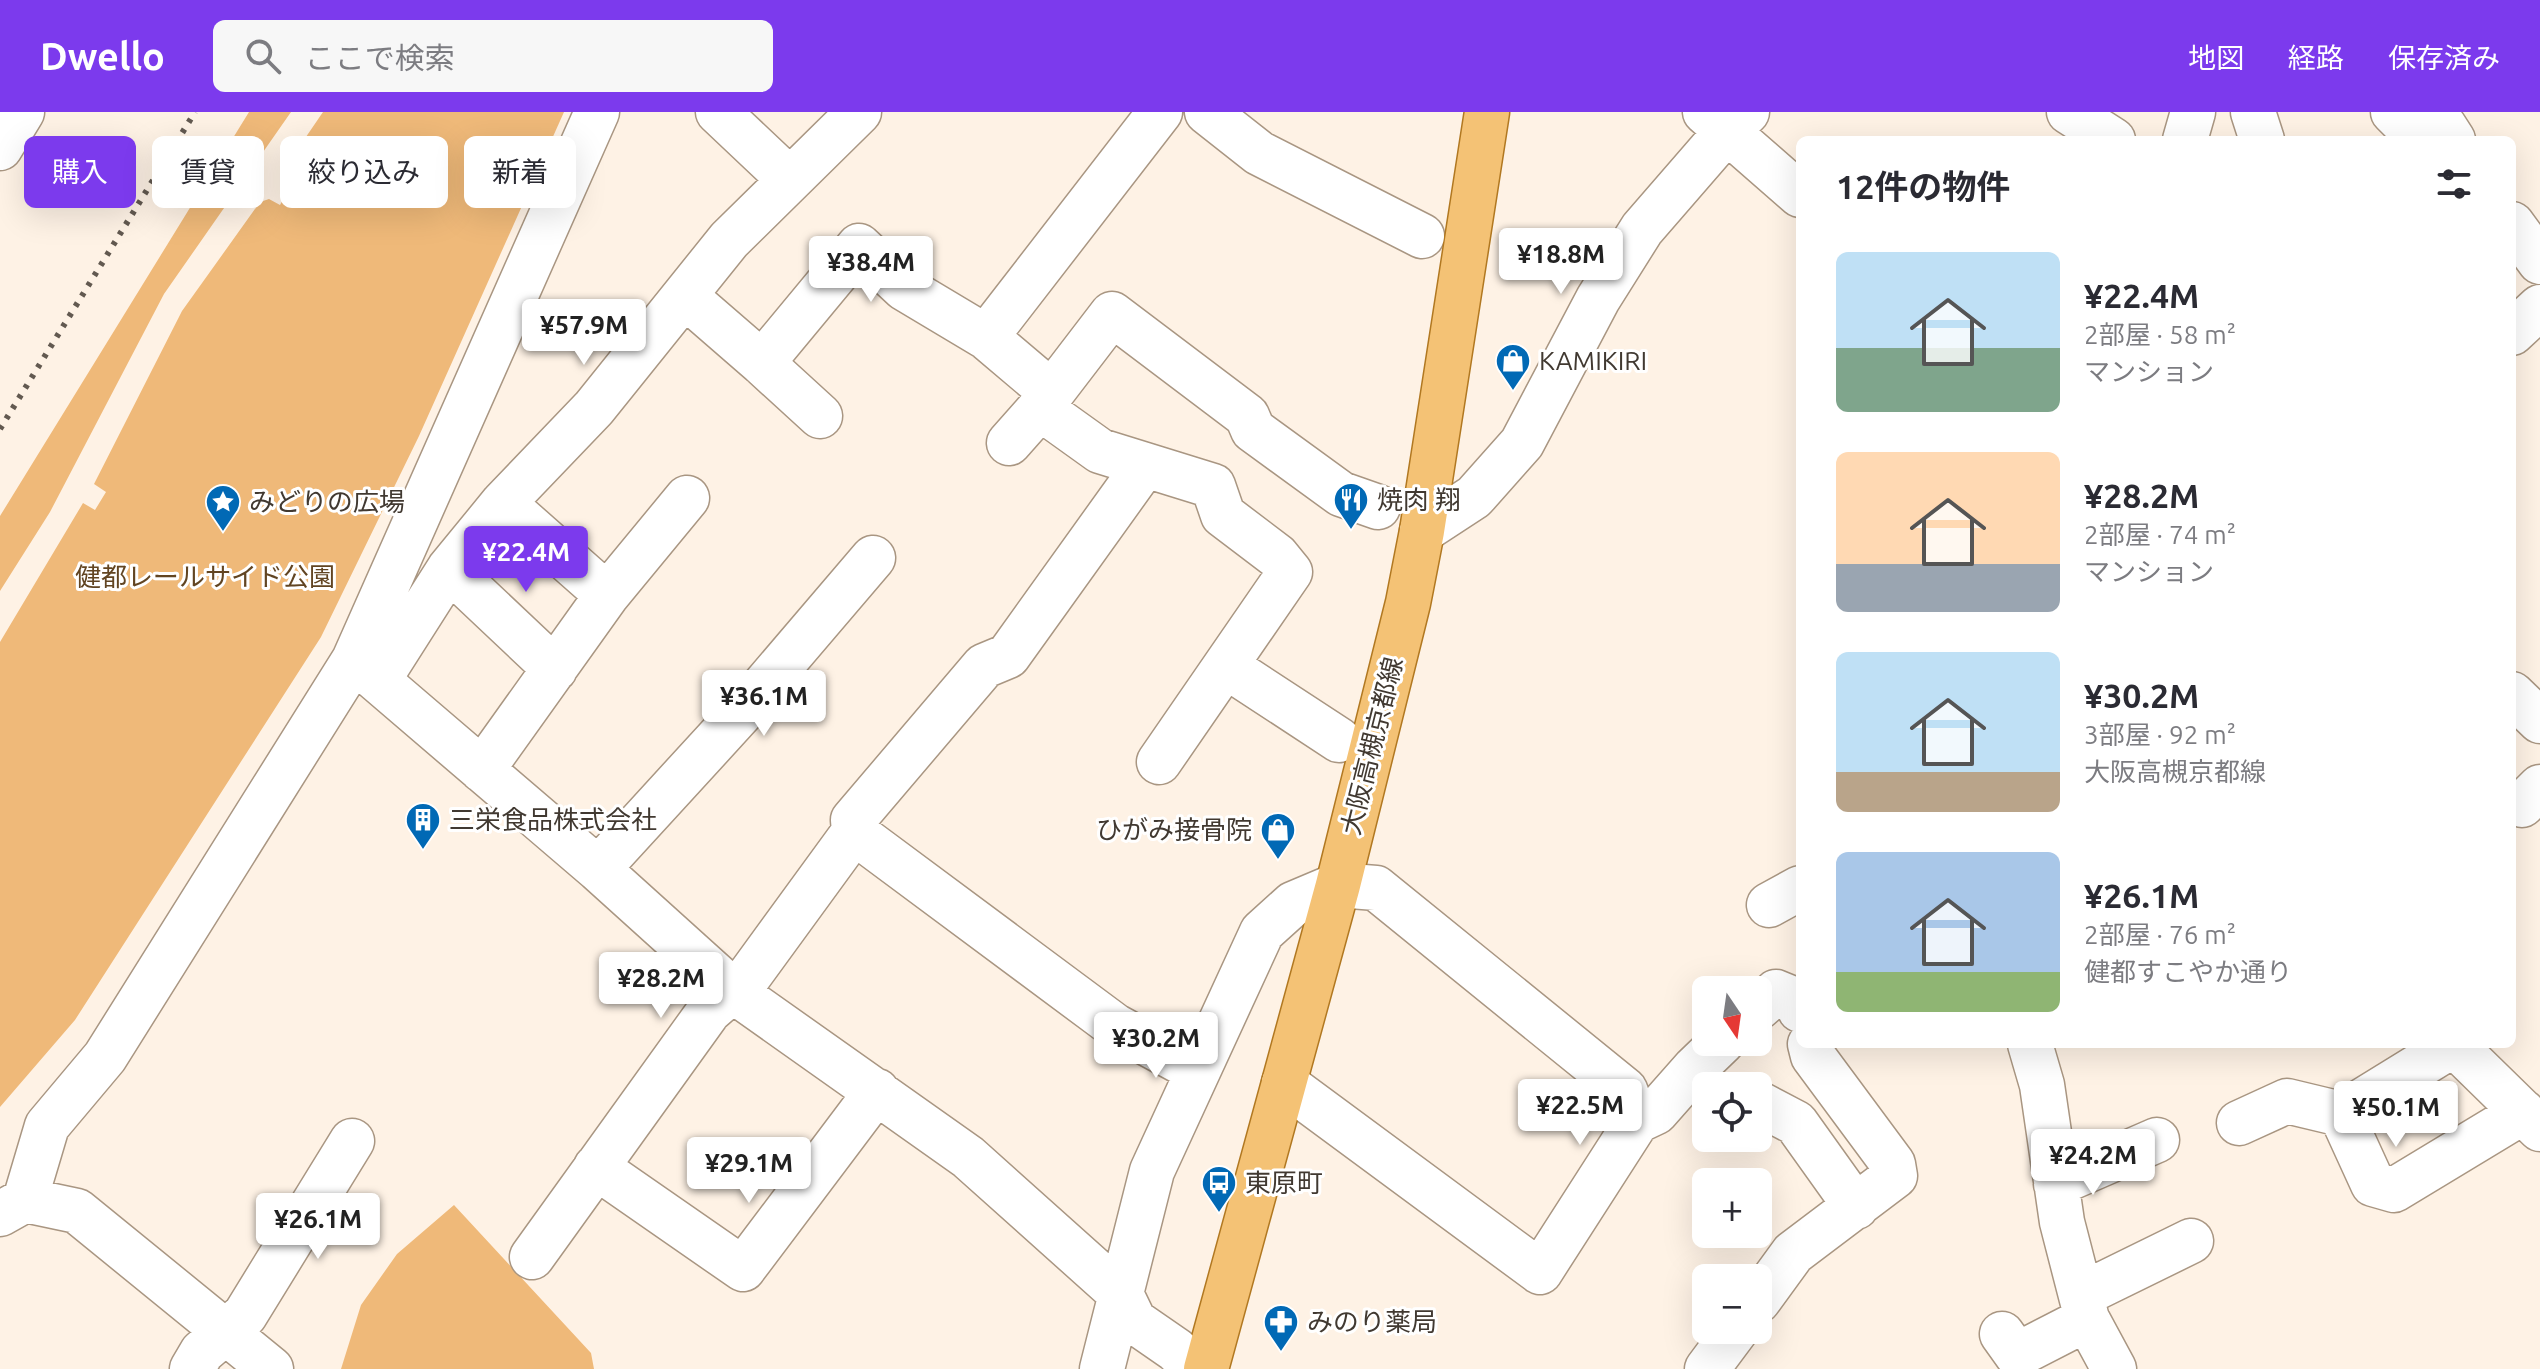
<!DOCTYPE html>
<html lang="ja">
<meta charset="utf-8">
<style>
:root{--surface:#fff;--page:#f7f7f7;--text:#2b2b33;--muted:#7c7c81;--accent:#7c3aed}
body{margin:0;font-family:Ubuntu,"Noto Sans JP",sans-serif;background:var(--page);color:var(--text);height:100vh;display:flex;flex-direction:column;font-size:30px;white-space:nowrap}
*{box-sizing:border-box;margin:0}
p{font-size:26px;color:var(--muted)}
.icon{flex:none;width:44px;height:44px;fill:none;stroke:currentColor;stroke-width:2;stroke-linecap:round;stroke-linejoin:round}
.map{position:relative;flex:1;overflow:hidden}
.panel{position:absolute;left:1796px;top:24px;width:720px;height:912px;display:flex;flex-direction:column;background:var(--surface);border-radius:12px;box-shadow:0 8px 32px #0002}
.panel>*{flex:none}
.guide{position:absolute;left:24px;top:24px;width:760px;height:72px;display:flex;gap:16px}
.needle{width:52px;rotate:167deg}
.buttons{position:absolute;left:1692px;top:864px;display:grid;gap:16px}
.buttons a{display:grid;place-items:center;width:80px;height:80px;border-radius:12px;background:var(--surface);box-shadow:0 8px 32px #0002;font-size:40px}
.price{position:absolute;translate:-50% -68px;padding:0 18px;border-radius:8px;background:#fff;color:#222;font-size:26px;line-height:52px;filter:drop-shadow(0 2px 4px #0008)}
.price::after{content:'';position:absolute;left:50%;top:48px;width:24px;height:18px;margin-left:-12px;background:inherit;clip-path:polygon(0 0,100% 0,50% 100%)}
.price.on{background:var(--accent);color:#fff}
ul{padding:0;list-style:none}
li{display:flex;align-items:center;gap:24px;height:200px;padding:0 40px}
li span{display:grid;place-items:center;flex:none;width:224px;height:160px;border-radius:12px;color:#555}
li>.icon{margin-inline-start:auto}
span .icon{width:96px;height:96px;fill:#fffc;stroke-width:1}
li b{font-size:34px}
h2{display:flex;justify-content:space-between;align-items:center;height:96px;padding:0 40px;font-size:34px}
.pill{padding:0 28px;border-radius:12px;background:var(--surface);box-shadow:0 8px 32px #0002;font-size:28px;line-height:72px}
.pill.on{background:var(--accent);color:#fff}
header{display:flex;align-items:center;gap:48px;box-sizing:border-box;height:112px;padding:0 40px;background:var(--accent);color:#fff}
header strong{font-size:38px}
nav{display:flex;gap:44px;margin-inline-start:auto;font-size:28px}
.search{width:560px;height:72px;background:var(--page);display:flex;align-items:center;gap:20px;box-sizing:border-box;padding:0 28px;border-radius:12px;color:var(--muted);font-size:30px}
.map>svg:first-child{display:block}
.green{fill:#efb979}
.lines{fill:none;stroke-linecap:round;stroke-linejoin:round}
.minor-casing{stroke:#a99682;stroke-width:47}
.major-casing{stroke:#b17821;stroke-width:47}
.minor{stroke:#fff;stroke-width:44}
.major{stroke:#f4c275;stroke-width:44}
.rail{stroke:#625950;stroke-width:6;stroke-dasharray:4 8;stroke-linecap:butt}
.labels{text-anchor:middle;stroke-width:6;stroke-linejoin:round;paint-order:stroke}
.poi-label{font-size:26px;fill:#413931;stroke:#fff;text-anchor:start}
.park-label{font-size:26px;fill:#624522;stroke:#fff}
.street-label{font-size:26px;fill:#413931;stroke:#fff}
</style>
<header>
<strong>Dwello</strong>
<div class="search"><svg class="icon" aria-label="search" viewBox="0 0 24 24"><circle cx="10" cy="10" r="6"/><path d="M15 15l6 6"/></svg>ここで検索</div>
<nav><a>地図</a><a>経路</a><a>保存済み</a></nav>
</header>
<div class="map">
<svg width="2540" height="1257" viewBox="0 0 2540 1257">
<rect width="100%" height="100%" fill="#fef2e5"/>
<!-- green -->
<path class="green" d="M 249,0 L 291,0 L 164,182 L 50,400 L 0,479 L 0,404 Z
M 323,0 L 564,0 L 419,324 L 321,525 L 75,908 L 0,995 L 0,530 L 83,391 L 95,398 L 106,380 L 94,372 L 182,199 L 260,90 L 269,87 L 280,93 L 291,73 L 284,67 L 282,60 Z
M 454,1093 L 591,1241 L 594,1257 L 341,1257 L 361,1193 L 397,1142 Z"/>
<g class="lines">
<defs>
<path id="minor" d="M 718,0 L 789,67
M 1207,0 L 1259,41 L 1422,124
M 1705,0 L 1800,83
M 2069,0 L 2113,28
M 2253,0 L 2262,28
M 2393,0 L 2403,10 L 2444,14 L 2453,28
M 2185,28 L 2193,0
M 0,36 L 22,0
M 2512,112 L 2540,150
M 686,185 L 762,251 L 859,134 L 904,176 L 986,225 L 1051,280
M 2512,221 L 2540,195
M 986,225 L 1160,0
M 762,251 L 820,304
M 1040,296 L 1100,339 L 1213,374 L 1223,403 L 1277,444 L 1290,460 L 1159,650
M 1009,331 L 1040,296 L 1112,202 L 1247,304 L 1253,318 L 1341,382 L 1378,395
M 1145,353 L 1008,544 L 984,554 L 853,708 L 854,720 L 1115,914 L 1198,959
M 503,391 L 607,483
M 1422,419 L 1474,385 L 1522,331 L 1598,187 L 1642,117 L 1727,19 L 1747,0
M 449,457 L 555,557
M 354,548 L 598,757 L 732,878 L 968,1045 L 1121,1182 L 1134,1209 L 1176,1238 L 1195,1257
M 1226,554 L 1339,628
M 379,567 L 449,457 L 503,391 L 594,296 L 729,128 L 859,0
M 2512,582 L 2540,609
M 482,658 L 607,483 L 687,386
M 2522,693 L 2540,675
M 598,757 L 739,603 L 873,446
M 1769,793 L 1800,776
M 1758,896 L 1776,880 L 1798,889 L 1800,898
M 2030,932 L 2042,973 L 2062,1110 L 2087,1207 L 2114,1257
M 2453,932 L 2540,1017
M 2453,933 L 2341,1002 L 2373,1072 L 2394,1078 L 2523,1000
M 1758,991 L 1796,1011 L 1856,1095
M 1637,1009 L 1656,1000 L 1694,957 L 1722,930
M 2239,1011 L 2287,989 L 2341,1002
M 596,1055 L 743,1157 L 877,979
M 2056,1072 L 2157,1028
M 25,1088 L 47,1014 L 105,945 L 354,548 L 597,0
M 0,1102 L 25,1088 L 77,1099 L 271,1257
M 532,1145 L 709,899 L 749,864 L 854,720
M 2081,1183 L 2191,1129
M 1758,1189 L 1793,1141 L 1895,1064 L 1893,1052 L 1813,944 L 1810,932
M 2002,1222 L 2017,1243 L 2087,1207
M 192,1257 L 202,1240 L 245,1203 L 352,1029
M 1102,1257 L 1152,1059 L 1262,820 L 1293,792 L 1338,773 L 1376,776 L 1625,978 L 1637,1009 L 1540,1160 L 1284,971
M 1707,1257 L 1736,1218"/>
<path id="major" d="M 1206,1257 L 1338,773 L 1408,491 L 1422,419 L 1487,0"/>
</defs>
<!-- minor casing -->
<use href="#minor" class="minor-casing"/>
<!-- major casing -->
<use href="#major" class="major-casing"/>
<!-- minor -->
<use href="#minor" class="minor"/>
<!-- major -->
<use href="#major" class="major"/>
<!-- rail -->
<path class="rail" d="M 0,317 L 195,0"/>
</g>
<!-- icons -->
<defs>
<symbol id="shop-pin" viewBox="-11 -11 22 30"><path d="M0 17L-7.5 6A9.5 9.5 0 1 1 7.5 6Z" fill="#0169b5" stroke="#fff"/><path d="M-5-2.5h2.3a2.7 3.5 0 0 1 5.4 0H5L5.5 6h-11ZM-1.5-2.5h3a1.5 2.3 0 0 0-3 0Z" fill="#fff"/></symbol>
<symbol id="restaurant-pin" viewBox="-11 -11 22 30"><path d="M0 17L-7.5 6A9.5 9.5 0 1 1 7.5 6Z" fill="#0169b5" stroke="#fff"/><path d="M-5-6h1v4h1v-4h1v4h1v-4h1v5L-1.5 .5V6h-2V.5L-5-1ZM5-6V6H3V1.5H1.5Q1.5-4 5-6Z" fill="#fff"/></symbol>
<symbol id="sight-pin" viewBox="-11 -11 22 30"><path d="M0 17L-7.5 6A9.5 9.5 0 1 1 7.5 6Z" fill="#0169b5" stroke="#fff"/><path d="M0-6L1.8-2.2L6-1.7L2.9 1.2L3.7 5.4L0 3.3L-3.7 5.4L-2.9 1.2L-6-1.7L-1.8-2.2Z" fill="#fff"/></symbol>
<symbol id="building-pin" viewBox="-11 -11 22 30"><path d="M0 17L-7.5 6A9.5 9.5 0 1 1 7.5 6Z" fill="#0169b5" stroke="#fff"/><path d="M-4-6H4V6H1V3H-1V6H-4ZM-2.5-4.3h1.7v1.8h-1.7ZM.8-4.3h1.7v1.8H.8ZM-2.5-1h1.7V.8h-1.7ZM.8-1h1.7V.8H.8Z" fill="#fff"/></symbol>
<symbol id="bus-pin" viewBox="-11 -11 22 30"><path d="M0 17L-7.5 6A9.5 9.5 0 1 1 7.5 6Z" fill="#0169b5" stroke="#fff"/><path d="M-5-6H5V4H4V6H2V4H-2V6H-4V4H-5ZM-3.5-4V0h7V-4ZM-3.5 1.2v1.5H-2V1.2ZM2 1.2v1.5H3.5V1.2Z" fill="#fff"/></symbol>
<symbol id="pharmacy-pin" viewBox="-11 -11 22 30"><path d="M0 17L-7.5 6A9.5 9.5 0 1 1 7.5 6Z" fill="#0169b5" stroke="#fff"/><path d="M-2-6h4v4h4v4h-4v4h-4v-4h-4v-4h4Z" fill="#fff"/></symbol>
</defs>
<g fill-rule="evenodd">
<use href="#shop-pin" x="1493" y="229" width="40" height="54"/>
<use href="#restaurant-pin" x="1331" y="368" width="40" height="54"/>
<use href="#sight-pin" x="203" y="370" width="40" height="54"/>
<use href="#building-pin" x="403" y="688" width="40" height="54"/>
<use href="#shop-pin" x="1258" y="698" width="40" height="54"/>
<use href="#bus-pin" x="1199" y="1051" width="40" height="54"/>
<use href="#pharmacy-pin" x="1261" y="1190" width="40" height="54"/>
</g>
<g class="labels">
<!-- poi labels -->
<g class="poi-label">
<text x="1539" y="258">KAMIKIRI</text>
<text x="1377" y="397">焼肉 翔</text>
<text x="249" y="399">みどりの広場</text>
<text x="449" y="717">三栄食品株式会社</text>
<text x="1252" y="727" text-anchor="end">ひがみ接骨院</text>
<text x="1245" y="1080">東原町</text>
<text x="1307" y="1219">みのり薬局</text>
</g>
<!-- park labels -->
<g class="park-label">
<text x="205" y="474">健都レールサイド公園</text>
</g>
<!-- street labels -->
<g class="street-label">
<text transform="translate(1372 634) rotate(-76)" y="9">大阪高槻京都線</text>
</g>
</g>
</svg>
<div class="buttons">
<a><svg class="needle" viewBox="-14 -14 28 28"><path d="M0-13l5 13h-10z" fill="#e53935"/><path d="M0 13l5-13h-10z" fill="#7c7c81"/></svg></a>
<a><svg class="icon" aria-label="locate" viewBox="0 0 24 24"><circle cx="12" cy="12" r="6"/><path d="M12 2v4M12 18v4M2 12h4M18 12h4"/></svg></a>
<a>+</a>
<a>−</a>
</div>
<b class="price" style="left:1561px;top:184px">¥18.8M</b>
<b class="price" style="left:871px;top:192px">¥38.4M</b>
<b class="price" style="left:584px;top:255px">¥57.9M</b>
<b class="price on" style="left:526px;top:482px">¥22.4M</b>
<b class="price" style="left:764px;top:626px">¥36.1M</b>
<b class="price" style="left:661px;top:908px">¥28.2M</b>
<b class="price" style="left:1156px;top:968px">¥30.2M</b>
<b class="price" style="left:1580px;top:1035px">¥22.5M</b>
<b class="price" style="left:2396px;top:1037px">¥50.1M</b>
<b class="price" style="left:2093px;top:1085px">¥24.2M</b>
<b class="price" style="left:749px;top:1093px">¥29.1M</b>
<b class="price" style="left:318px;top:1149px">¥26.1M</b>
<div class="guide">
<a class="pill on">購入</a>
<a class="pill">賃貸</a>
<a class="pill">絞り込み</a>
<a class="pill">新着</a>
</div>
<section class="panel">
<h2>12件の物件<svg class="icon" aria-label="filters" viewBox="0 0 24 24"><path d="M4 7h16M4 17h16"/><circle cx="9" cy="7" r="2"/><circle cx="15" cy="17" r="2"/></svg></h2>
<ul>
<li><span style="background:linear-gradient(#bfe0f5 60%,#7fa58c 0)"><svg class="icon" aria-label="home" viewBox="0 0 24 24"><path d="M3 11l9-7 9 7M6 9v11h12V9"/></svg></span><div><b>¥22.4M</b><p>2部屋 · 58 m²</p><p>マンション</p></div></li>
<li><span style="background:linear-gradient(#ffd9b3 70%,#9aa5b1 0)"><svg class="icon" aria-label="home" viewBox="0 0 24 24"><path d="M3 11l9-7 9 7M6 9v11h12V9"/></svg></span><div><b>¥28.2M</b><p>2部屋 · 74 m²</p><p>マンション</p></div></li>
<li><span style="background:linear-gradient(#bfe0f5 75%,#b9a48a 0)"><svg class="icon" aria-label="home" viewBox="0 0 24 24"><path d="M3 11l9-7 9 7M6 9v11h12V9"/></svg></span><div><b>¥30.2M</b><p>3部屋 · 92 m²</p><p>大阪高槻京都線</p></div></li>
<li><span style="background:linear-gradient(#a9c7e8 75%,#8fb573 0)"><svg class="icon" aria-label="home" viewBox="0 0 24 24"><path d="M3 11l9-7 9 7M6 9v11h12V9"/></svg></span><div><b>¥26.1M</b><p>2部屋 · 76 m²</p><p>健都すこやか通り</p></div></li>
</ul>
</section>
</div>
